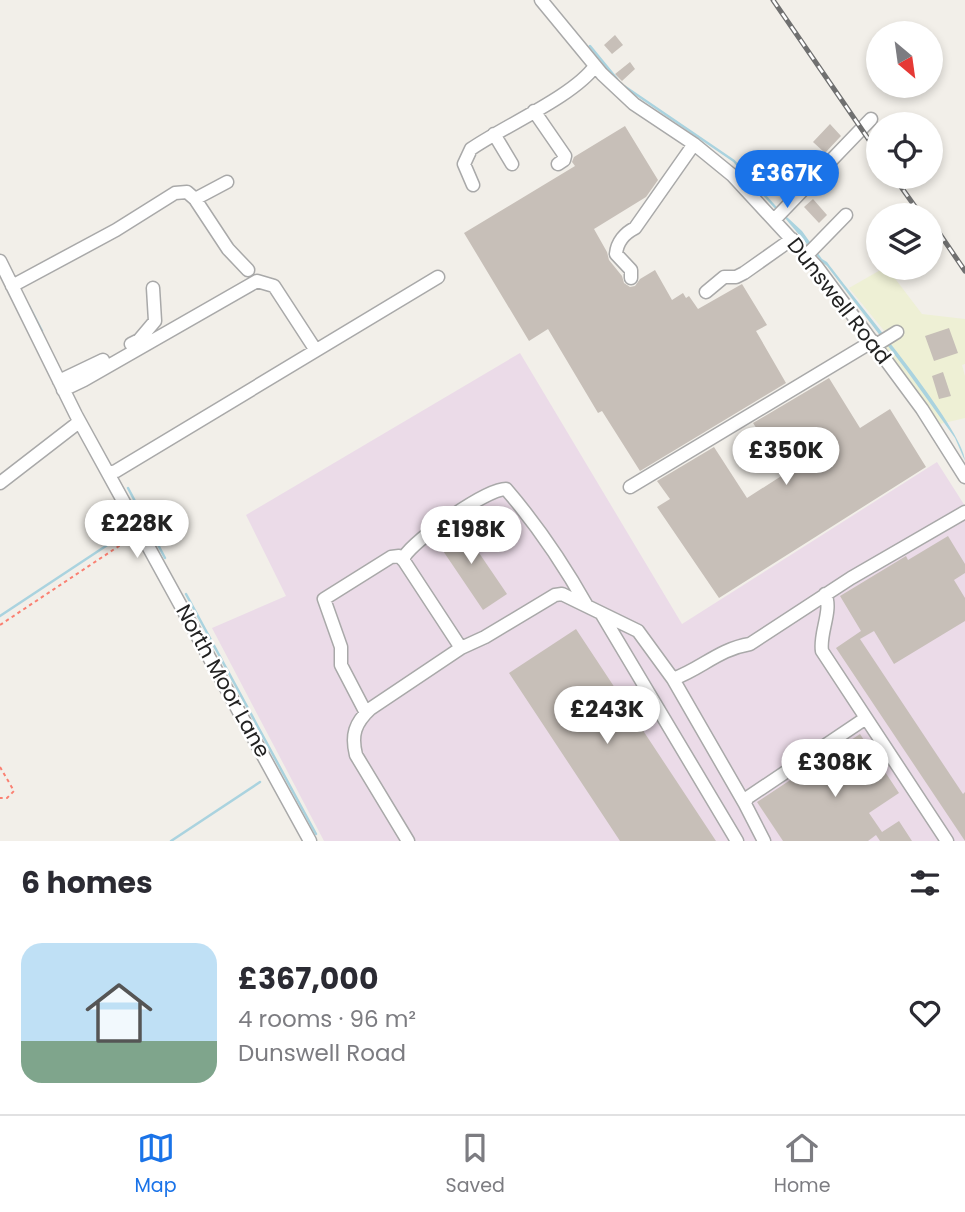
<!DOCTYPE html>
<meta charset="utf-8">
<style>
:root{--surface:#fff;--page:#f2f2f3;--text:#2b2b33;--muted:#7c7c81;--line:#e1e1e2;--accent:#1a73e8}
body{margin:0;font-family:Poppins,sans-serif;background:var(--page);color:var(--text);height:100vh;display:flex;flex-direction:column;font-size:26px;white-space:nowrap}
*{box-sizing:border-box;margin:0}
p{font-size:23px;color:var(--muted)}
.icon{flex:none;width:38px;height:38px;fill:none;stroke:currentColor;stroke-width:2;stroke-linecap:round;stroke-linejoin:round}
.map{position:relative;height:841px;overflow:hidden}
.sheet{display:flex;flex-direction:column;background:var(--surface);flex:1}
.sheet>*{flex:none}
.needle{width:46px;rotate:151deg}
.controls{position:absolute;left:866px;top:21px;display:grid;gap:14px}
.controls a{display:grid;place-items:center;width:77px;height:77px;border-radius:50%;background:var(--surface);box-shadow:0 4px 10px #0003;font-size:35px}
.price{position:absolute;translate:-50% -60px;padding:0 16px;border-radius:24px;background:#fff;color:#222;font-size:23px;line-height:46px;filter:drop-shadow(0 2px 4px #0008)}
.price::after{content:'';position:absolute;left:50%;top:42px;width:21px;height:16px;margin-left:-10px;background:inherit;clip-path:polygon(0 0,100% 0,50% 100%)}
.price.current{background:var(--accent);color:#fff}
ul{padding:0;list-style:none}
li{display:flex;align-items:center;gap:21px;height:175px;padding:0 21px}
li+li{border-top:2px solid var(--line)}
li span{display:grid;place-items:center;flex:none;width:196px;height:140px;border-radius:21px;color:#555}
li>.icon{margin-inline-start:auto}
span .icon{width:84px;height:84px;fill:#fffc;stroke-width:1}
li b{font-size:30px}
h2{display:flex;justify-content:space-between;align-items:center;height:84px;padding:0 21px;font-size:30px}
.dock{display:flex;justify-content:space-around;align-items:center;height:98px;border-top:2px solid var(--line);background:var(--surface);font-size:19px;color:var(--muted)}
.dock a{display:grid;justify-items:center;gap:4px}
.dock .current{color:var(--accent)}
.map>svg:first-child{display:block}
.industrial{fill:#ebdbe8}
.farmland{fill:#eef0d5}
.water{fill:#aad3df}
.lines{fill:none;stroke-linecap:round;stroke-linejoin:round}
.stream{stroke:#aad3df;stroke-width:2.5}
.building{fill:#c7bfb8}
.minor-casing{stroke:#a9a9a9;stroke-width:15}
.path{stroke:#fa8072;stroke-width:2;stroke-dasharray:3.5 3.5;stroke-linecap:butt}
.minor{stroke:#fff;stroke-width:12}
.rail-casing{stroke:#707070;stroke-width:5}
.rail{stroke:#fff;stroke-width:2.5;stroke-dasharray:8;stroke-linecap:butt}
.labels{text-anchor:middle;stroke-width:5;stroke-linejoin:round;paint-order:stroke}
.street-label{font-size:21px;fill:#222;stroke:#fff}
</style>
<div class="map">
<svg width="965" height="841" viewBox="0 0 965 841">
<rect width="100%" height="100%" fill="#f2efe9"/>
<!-- industrial -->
<path class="industrial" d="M 520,353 L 682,624 L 937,462 L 965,506 L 965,841 L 324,841 L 212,628 L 286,596 L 246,515 Z"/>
<!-- farmland -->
<path class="farmland" d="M 884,268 L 887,268 L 922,314 L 965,319 L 965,364 L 962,365 L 965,376 L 965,418 L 940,424 L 878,338 L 886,333 L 849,288 Z"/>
<!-- water -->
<path class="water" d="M 774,205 L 802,231 L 822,259 L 827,262 C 851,295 965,430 965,461 L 955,438 L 907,371 L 827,266 L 822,262 Z"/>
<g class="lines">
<!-- stream -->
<path class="stream" d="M 590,46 L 617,79
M 624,86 L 734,161 L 776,208
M 29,306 L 42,331
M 128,488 L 165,558
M 186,594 L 316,834
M 0,616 L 127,532
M 171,841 L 260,782"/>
</g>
<!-- building -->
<path class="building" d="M 615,35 L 623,45 L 612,54 L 604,45 Z
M 630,62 L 635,69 L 622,81 L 615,74 Z
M 830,124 L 841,136 L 825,153 L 813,142 Z
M 625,126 L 658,180 L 646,197 L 594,229 L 607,252 L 609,260 L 622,276 L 624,283 L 630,287 L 635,286 L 640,279 L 655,270 L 672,300 L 683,293 L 686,298 L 689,296 L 698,309 L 742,284 L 767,325 L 756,331 L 786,383 L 640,471 L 602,411 L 598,413 L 548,329 L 529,341 L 464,233 L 575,166 L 572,162 L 574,157 Z
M 813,199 L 827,215 L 819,223 L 804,207 Z
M 949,328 L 958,353 L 934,361 L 925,336 Z
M 943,372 L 951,396 L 939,399 L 932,376 Z
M 829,378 L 860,428 L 890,409 L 926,467 L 719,598 L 657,507 L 670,499 L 657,481 L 714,447 L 747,498 L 786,473 L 753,423 Z
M 458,522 L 507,594 L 483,610 L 435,539 Z
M 948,536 L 965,564 L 965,573 L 954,580 L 965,598 L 965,621 L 894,664 L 874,631 L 860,639 L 963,794 L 965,792 L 965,841 L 836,648 L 861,631 L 840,596 L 906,556 L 908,560 Z
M 576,629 L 716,841 L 620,841 L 509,673 Z
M 860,734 L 899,793 L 869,813 L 882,832 L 899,821 L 912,841 L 880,841 L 876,835 L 868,841 L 783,841 L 757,802 Z"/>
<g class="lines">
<defs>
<path id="minor" d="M 541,0 L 602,74 L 634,104 L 694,144 L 732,175 L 817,267 L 922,409 L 965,477
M 534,111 L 565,156 L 564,160 L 558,164
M 494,134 L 512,164
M 473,185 L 464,164 L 471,149 C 504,126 574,96 595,66
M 195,199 L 228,249 L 248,270
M 774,220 L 871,119
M 807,255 L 846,215
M 0,261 L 76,415 L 310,841
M 631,278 L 631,270 L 616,254 C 617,242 625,233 635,228 L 694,144
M 12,286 L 116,230 L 175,193 L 187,192 L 195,199 L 227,182
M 706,292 L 724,277 L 736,277 L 744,273 L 792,239
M 131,344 L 139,340 L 155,321 L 153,288
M 876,345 L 897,332
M 59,381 L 103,360
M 63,390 L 84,380 L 257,281 L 274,286 L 315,349
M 108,473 L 116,471 L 438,277
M 0,483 L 79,422
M 630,487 L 873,341
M 825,594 C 833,610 819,633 822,651 L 947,841
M 601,613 L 737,841
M 461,648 L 404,561 L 404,557 C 415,539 486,489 506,489 C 537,525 564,565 587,606
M 673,679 L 745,804
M 366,713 L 341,665 L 341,647 L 324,599 L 391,557 L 399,556 L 404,561
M 408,841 L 356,755 C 351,735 355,723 370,709 L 461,648 L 485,637 L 555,595 L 562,594 L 638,631 L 673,679 C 701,669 719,649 750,644 L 851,578 L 965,512
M 764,841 L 745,804 L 747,798 L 866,718"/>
</defs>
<!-- minor casing -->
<use href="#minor" class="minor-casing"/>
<!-- path -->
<path class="path" d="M 0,625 L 131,538
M 0,767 L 14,791 L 7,798 L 0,798"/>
<!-- minor -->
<use href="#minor" class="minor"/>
<defs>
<path id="rail" d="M 773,0 L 878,153
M 894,177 L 921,215
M 931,221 L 965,271"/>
</defs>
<!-- rail casing -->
<use href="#rail" class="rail-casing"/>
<!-- rail -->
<use href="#rail" class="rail"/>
</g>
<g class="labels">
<!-- street labels -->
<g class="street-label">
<text transform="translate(839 301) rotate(52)" y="7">Dunswell Road</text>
<text transform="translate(223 681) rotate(61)" y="7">North Moor Lane</text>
</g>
</g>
</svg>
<div class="controls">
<a><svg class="needle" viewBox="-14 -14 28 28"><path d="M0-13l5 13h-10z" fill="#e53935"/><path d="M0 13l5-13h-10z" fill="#7c7c81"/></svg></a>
<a><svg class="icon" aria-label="locate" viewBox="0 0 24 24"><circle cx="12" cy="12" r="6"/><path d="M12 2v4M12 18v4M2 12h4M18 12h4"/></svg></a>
<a><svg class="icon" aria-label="layers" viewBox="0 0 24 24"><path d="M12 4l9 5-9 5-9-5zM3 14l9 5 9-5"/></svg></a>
</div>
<b class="price current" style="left:787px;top:210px">£367K</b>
<b class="price" style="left:786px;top:487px">£350K</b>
<b class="price" style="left:137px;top:560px">£228K</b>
<b class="price" style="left:471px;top:566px">£198K</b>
<b class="price" style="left:607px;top:746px">£243K</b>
<b class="price" style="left:835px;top:799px">£308K</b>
</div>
<section class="sheet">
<h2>6 homes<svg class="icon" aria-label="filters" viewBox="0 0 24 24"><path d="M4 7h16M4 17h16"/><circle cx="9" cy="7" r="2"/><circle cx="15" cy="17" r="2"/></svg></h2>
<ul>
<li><span style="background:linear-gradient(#bfe0f5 70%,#7fa58c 0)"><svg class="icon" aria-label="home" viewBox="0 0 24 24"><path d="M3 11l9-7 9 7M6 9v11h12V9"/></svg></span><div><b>£367,000</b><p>4 rooms · 96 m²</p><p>Dunswell Road</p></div><svg class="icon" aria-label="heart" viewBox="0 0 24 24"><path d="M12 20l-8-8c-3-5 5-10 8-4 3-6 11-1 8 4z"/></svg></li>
</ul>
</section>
<nav class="dock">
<a class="current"><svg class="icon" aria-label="map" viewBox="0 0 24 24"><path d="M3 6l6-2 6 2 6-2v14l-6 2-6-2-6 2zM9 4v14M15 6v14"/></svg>Map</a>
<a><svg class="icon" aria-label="saved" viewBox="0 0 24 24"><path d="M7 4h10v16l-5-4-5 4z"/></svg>Saved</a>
<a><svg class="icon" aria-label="home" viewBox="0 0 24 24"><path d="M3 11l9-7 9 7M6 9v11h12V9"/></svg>Home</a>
</nav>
